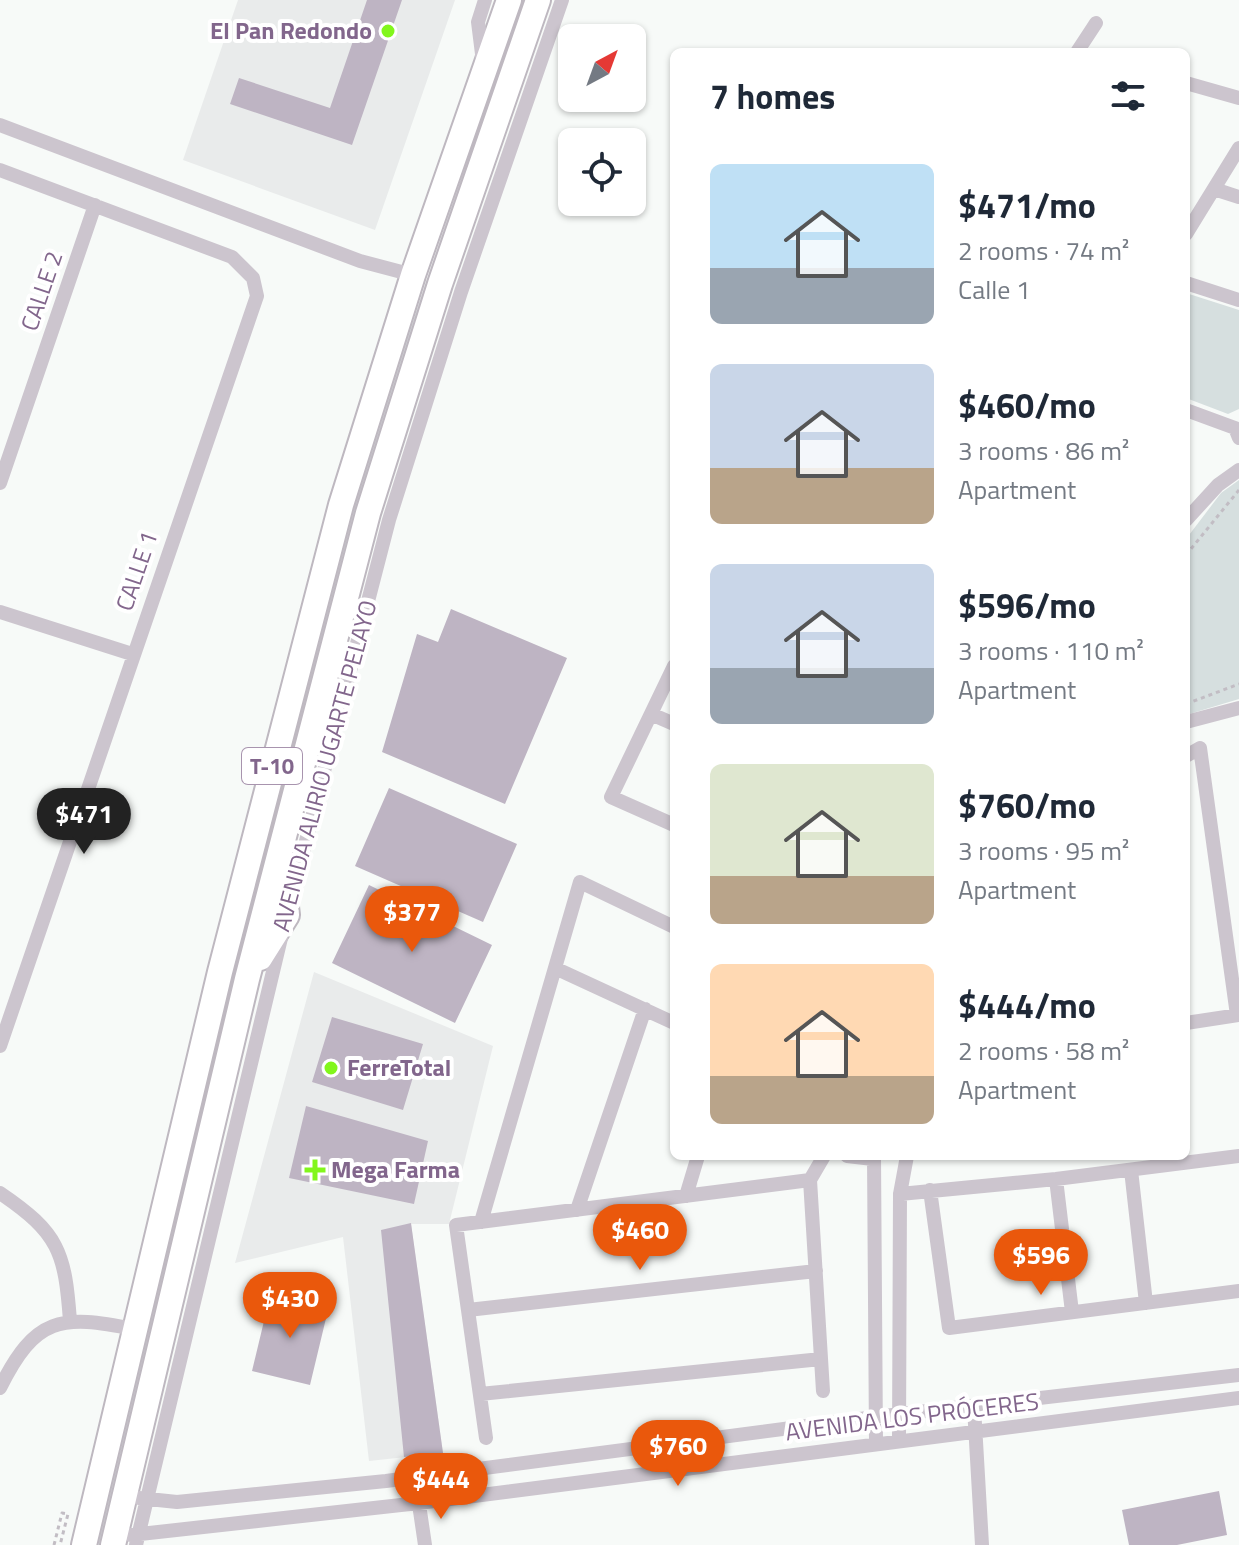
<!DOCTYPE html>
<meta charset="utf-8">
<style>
:root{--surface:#fff;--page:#f6f6f7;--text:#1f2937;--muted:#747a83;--accent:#ea580c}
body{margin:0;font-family:"Titillium Web",sans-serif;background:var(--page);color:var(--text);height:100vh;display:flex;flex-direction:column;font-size:30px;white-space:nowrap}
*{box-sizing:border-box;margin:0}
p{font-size:26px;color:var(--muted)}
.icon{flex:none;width:44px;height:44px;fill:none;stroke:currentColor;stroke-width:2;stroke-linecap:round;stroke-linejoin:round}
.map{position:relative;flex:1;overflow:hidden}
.drawer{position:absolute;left:670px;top:48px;width:520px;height:1112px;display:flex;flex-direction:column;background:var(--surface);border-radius:12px;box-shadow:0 2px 6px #0004}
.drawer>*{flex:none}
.needle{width:52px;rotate:41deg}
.controls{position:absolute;left:558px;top:24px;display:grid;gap:16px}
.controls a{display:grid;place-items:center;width:88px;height:88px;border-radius:12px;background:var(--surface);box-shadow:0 2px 6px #0004;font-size:40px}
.price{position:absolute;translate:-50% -68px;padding:0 18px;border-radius:28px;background:var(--accent);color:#fff;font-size:26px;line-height:52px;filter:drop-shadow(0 2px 4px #0008)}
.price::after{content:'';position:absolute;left:50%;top:48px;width:24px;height:18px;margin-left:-12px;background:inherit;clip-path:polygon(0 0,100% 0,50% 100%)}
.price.selected{background:#222;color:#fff}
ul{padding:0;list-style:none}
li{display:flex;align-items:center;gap:24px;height:200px;padding:0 40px}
li span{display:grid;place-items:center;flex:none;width:224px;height:160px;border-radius:12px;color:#555}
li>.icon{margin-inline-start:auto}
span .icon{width:96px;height:96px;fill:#fffc;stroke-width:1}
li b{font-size:34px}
h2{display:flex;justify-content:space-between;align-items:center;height:96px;padding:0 40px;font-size:34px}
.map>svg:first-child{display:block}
.built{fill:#e9ebeb}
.green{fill:#d6dfdf}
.building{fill:#beb4c3}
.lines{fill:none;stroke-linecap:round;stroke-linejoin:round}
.highway-casing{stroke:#beb8c0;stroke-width:28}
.path{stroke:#c2bdc4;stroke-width:3;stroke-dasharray:4 4;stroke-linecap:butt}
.street{stroke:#ccc5ce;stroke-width:14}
.highway{stroke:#fff;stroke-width:24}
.poi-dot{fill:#82f61c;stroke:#fff;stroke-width:3}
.labels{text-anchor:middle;stroke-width:8;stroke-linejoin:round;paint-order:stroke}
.shield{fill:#fff;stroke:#a894ae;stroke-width:2}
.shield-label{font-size:22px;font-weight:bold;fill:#82668c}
.poi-label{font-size:24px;font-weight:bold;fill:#82668c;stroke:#fff;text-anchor:start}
.street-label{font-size:24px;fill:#82668c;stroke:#fff}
</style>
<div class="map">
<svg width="1239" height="1545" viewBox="0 0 1239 1545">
<rect width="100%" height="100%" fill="#f7faf8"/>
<!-- built -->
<path class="built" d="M 238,0 L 455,0 L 375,230 L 183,160 Z
M 314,972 L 493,1046 L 449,1224 L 411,1224 L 443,1453 L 369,1461 L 343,1237 L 235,1263 Z"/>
<!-- green -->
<path class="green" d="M 522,0 L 529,0 L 390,409 L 104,1545 L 96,1545 L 223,1003 L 362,471 Z
M 1186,293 L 1239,310 L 1239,409 L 1228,414 L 1186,398 Z
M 1239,480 L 1239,699 L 1186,715 L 1186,539 L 1221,493 Z"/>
<!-- building -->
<path class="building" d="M 367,0 L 402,0 L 352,145 L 230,104 L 239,78 L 330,108 Z
M 451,609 L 567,658 L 505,804 L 382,752 L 417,634 L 438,642 Z
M 389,788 L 517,844 L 483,922 L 355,866 Z
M 369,885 L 492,945 L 455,1023 L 332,963 Z
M 332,1017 L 423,1044 L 403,1110 L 312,1082 Z
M 306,1106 L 428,1141 L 414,1204 L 289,1178 Z
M 411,1223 L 443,1453 L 404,1457 L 381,1230 Z
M 270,1296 L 328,1310 L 310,1385 L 252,1371 Z
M 1219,1491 L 1227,1535 L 1177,1545 L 1129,1545 L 1122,1510 Z"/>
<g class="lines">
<defs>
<path id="highway" d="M 260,958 L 287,915 L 281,866
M 84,1545 L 220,972 L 341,505 L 413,275 L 509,0
M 113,1545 L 247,979 L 368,513 L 440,284 L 538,0"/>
</defs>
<!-- highway casing -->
<use href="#highway" class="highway-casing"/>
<!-- path -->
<path class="path" d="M 1186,555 L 1239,490
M 1186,704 L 1239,684
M 54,1545 L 62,1513 L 68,1514 L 60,1545"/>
<!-- street -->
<path class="street" d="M 1077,52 L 1096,23
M 483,62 L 478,22 L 485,0
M 1186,83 L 1239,98
M 0,125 L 360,261 L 413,275
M 0,170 L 232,257 L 253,278 L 257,296 L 0,1046
M 1214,189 L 1239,197
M 1186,234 L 1239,148
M 1186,283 L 1239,300
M 1186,410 L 1235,428 L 1239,438
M 0,483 L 95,205
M 1186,520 L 1218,485 L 1239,470
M 0,612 L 132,654
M 674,666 L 611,797 L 674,825
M 651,714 L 674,724
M 1186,722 L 1239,708
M 1186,756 L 1200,748 L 1237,1015
M 291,899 L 389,520 L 461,292 L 562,0
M 557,969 L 674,1023
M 1186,1023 L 1239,1015
M 847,1156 L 873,1159
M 874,1156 L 876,1443
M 1131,1170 L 1146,1303
M 1056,1179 L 1072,1312
M 930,1190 L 949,1328 L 1239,1291
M 0,1193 C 59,1233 65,1252 70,1321
M 900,1194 L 1056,1179 L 1239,1156
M 686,1196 L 698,1156
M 577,1210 L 645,1009
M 481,1222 L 580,882 L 674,927
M 468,1310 L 816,1271
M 0,1388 C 35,1317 61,1314 134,1329
M 823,1391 L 810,1180 L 824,1156
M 480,1394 L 821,1359
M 974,1407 L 982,1545
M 486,1438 L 456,1225 L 810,1180
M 899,1440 L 900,1194 L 907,1156
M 415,1477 L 425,1545
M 139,1498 L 177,1502 L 386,1481 L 875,1417 L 1239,1375
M 131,1535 L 419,1503 L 1239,1398
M 136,1545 L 281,938"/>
<!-- highway -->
<use href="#highway" class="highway"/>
</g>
<!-- markers -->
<g class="poi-dot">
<circle cx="388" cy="31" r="8"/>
<circle cx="331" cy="1068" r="8"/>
<path d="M311 1158h8v8h8v8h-8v8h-8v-8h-8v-8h8z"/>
</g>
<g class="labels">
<!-- shield labels -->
<rect class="shield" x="242" y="748" width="60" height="36" rx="6"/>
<g class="shield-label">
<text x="272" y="774">T-10</text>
</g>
<!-- poi labels -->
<g class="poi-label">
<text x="372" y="39" text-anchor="end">El Pan Redondo</text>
<text x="347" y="1076">FerreTotal</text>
<text x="331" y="1178">Mega Farma</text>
</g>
<!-- street labels -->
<g class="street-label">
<text transform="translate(42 291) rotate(-71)" y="8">CALLE 2</text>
<text transform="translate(137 571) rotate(-71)" y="8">CALLE 1</text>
<text transform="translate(325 766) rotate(-75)" y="8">AVENIDA ALIRIO UGARTE PELAYO</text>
<text transform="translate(912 1417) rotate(-7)" y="8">AVENIDA LOS PRÓCERES</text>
</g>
</g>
</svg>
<div class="controls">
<a><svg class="needle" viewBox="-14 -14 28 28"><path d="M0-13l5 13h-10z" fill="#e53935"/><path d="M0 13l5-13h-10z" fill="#747a83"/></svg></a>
<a><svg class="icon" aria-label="locate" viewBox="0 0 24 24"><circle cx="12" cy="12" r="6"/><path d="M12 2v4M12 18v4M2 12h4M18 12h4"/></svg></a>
</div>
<b class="price selected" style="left:84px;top:856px">$471</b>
<b class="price" style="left:412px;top:954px">$377</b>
<b class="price" style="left:640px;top:1272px">$460</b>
<b class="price" style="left:1041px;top:1297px">$596</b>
<b class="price" style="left:290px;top:1340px">$430</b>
<b class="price" style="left:678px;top:1488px">$760</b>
<b class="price" style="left:441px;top:1521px">$444</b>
<section class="drawer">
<h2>7 homes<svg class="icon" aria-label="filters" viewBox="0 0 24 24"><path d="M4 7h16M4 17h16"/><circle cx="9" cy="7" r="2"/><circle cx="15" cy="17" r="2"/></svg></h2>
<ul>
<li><span style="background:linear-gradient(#bfe0f5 65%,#9aa5b1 0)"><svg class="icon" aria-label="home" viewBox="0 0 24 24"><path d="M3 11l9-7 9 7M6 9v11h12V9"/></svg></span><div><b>$471/mo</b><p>2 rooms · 74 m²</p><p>Calle 1</p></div></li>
<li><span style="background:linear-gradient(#c9d6e8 65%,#b9a48a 0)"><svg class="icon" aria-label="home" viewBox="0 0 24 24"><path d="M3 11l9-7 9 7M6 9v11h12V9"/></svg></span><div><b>$460/mo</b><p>3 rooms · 86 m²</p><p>Apartment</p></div></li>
<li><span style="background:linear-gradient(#c9d6e8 65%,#9aa5b1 0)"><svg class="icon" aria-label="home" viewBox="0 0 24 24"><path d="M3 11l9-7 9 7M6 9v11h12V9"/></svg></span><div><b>$596/mo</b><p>3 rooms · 110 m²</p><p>Apartment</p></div></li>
<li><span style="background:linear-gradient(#dfe7d0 70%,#b9a48a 0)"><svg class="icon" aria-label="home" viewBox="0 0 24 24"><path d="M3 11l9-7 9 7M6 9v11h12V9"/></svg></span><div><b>$760/mo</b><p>3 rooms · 95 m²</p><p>Apartment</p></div></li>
<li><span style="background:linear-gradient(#ffd9b3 70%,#b9a48a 0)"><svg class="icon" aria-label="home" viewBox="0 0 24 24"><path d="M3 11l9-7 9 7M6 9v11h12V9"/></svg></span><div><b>$444/mo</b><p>2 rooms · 58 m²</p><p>Apartment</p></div></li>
</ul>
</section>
</div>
